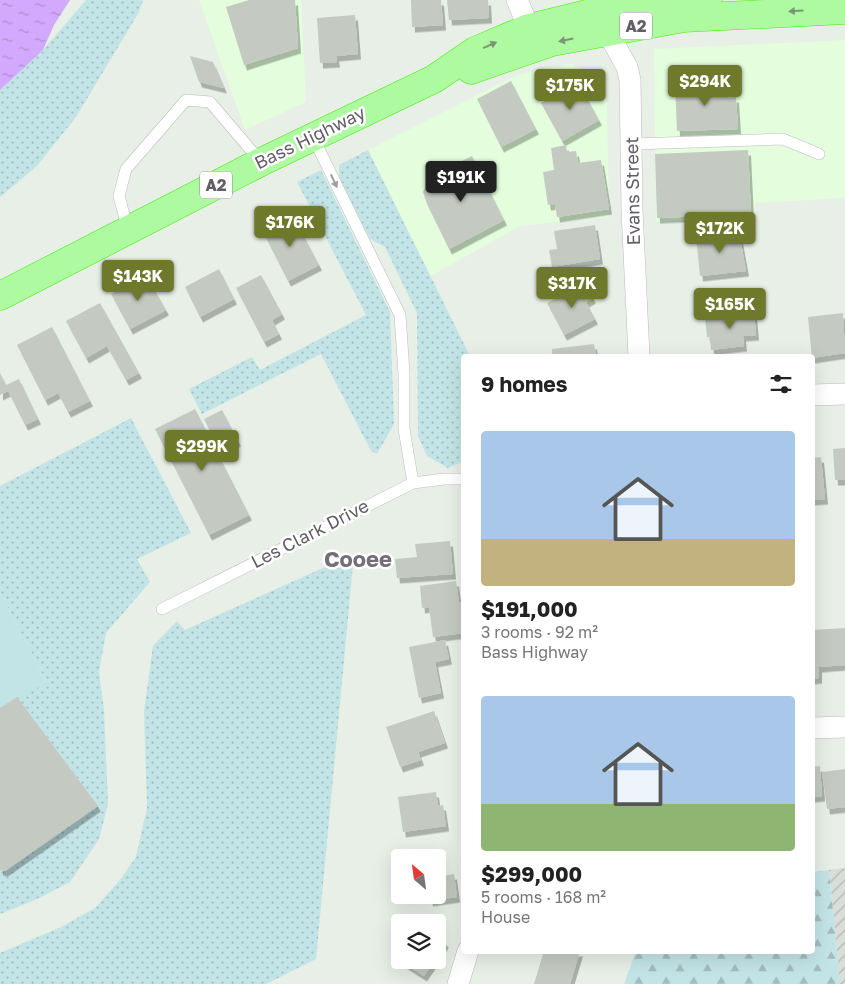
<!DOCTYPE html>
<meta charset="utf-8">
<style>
:root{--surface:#fff;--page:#f2f2f2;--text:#222;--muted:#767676;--accent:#6f792b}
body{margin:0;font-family:"Golos Text",sans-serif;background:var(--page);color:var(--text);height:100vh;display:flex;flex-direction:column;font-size:19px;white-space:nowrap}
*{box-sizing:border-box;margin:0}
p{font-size:16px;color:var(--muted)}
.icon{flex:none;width:28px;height:28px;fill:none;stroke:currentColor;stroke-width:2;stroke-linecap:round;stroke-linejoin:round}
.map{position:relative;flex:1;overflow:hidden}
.sheet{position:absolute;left:461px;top:354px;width:354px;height:600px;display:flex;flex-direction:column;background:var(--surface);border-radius:5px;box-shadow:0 5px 20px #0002}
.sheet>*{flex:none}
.needle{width:32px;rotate:331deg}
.tools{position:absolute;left:391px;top:849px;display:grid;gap:10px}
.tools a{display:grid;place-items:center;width:55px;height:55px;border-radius:5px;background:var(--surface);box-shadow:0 5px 20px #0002;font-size:25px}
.price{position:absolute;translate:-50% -42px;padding:0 11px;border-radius:5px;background:var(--accent);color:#fff;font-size:16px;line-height:32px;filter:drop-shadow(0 1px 2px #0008)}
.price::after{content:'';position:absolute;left:50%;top:30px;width:15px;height:11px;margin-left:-8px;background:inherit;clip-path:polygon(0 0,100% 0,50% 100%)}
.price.selected{background:#222;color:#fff}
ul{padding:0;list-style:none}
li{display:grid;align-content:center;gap:10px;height:265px;padding:0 20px}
li span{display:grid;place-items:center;height:155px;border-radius:5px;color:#555}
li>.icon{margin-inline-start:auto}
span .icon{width:90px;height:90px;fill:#fffc;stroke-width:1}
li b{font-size:21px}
h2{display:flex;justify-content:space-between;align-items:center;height:60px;padding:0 20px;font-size:21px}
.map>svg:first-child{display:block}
.commercial{fill:#e3fddd}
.industrial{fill:url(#industrial-furrows)}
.grass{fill:url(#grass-dots)}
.forest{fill:url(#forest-firs)}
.garden{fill:#c3e4e6}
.water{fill:url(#water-ripples)}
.building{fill:#c4cac2;filter:url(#shadow)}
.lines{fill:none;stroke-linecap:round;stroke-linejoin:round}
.service-casing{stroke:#bfbac1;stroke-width:12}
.minor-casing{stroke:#bfbac1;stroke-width:22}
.trunk-casing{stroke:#43ed08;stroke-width:29}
.service{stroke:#fff;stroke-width:11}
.minor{stroke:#fff;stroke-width:21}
.trunk{stroke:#aefaa0;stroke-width:28}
.oneway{fill:#7d947a}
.oneway2{fill:#a19ea3}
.labels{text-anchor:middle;stroke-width:5;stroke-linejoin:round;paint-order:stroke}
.shield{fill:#fff;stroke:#918e94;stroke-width:1}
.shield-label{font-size:16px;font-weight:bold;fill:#625d66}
.street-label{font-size:18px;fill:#625d66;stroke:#fff}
.district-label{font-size:22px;font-weight:bold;fill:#746e78;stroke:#fff}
</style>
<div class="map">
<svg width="845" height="984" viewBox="0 0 845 984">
<defs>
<pattern id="industrial-furrows" width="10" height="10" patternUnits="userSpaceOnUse" patternTransform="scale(1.25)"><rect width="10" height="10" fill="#d9ded8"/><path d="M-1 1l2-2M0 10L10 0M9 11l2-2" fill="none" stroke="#b3b7b3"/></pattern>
<pattern id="grass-dots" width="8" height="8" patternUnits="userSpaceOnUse" patternTransform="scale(1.25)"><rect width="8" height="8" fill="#c3e4e6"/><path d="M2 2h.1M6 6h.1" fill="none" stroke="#a2bcbe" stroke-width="1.8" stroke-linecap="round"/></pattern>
<pattern id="forest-firs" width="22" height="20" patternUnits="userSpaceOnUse" patternTransform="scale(1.25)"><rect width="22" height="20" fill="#c3e4e6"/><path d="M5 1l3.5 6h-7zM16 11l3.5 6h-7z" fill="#a2bcbe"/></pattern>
<pattern id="water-ripples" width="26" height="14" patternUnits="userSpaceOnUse" patternTransform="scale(1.25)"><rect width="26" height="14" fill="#d2a9fc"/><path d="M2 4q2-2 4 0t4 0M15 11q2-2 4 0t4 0" fill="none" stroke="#ae8dd0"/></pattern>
<filter id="shadow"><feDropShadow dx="3" dy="5.5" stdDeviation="0" flood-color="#0004"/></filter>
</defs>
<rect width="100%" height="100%" fill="#e7efe6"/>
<!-- commercial -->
<path class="commercial" d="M 199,0 L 301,0 L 306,102 L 245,130 Z
M 845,40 L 845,198 L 756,203 L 754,216 L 656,222 L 654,49 Z
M 572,64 L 596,80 L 607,101 L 609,217 L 520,226 L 429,277 L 368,150 L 519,74 Z"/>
<!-- industrial -->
<path class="industrial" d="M 845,868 L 845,984 L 840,984 L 829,870 Z"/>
<!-- grass -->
<path class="grass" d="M 86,0 L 143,0 L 139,12 L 76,117 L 36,167 L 0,197 L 0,90 L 43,50 Z
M 368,150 L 470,356 L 464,356 L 464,461 L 448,468 L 427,456 L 418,436 L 417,313 L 385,247 L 370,239 L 339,177 L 339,165 Z
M 321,170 L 390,312 L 394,424 L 377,454 L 371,451 L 321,354 L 202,414 L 189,389 L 252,357 L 260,370 L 366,315 L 297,182 Z
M 131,418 L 191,533 L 137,559 L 150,582 L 106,633 L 99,672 L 104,710 L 108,804 L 99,839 L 70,882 L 35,900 L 0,914 L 0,870 L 17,697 L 47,683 L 0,592 L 0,486 Z
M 354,554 L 316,959 L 266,984 L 0,984 L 0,953 L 59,928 L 95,908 L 120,880 L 136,857 L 147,808 L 144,711 L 153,646 L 177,621 L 185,630 Z"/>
<!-- forest -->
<path class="forest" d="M 829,870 L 840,984 L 624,984 L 636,951 L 812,951 L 813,872 Z"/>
<!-- garden -->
<path class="garden" d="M 0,592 L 47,683 L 17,698 L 98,806 L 5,871 L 0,870 Z"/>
<!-- water -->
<path class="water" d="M 0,0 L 70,0 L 54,25 L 43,50 L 0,90 Z"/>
<!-- building -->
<path class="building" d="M 249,0 L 295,0 L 298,48 L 244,65 L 226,7 Z
M 411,0 L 441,0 L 443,25 L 412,27 Z
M 447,0 L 488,0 L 489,18 L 449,20 Z
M 355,15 L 358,54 L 336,56 L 337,62 L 320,63 L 317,18 Z
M 190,56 L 213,62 L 224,88 L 199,82 Z
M 725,80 L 726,98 L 736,97 L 738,129 L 677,131 L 675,82 Z
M 511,81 L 536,129 L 501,147 L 477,99 Z
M 578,82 L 599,120 L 562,141 L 541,103 Z
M 566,145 L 567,152 L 576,151 L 578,163 L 601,160 L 609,209 L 557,217 L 555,204 L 548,205 L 543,172 L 554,170 L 551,148 Z
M 748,150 L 751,214 L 657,218 L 655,154 Z
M 472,156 L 504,220 L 449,249 L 427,204 L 423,192 L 429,180 L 438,173 Z
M 292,214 L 319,265 L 288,281 L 262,230 Z
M 595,225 L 600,259 L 552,267 L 549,250 L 557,249 L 554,231 Z
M 739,232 L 746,271 L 700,276 L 696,236 Z
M 219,269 L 234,299 L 200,317 L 185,287 Z
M 146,275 L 166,310 L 130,329 L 111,294 Z
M 261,275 L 282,314 L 272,320 L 279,334 L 264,342 L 236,288 Z
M 585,283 L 593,298 L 586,302 L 595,319 L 564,335 L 547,303 Z
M 100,303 L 139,373 L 126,380 L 107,346 L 86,358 L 66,321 Z
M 754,312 L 756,335 L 743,336 L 744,346 L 711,350 L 710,337 L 707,337 L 705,317 Z
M 843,313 L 845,353 L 812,358 L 808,317 Z
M 52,327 L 90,401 L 68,412 L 58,393 L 45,400 L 17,345 Z
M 594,344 L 596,356 L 552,356 L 552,349 Z
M 0,373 L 6,385 L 19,379 L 38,419 L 25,425 L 8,391 L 0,395 Z
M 195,409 L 249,515 L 209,535 L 155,429 Z
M 222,410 L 238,441 L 220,450 L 204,419 Z
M 845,448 L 845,480 L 835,480 L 833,449 Z
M 821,457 L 825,499 L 812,500 L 812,458 Z
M 450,541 L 453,574 L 397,578 L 395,559 L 417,557 L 415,544 Z
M 456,581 L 459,602 L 463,602 L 464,633 L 433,637 L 429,607 L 422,608 L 420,586 Z
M 845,628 L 845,665 L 819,667 L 819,678 L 812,679 L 812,630 Z
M 445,640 L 449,659 L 435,662 L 441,693 L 419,698 L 409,647 Z
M 17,697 L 98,806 L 5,871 L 0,870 L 0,708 Z
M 434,711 L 445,743 L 418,752 L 421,760 L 400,767 L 386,727 Z
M 820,766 L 822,796 L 812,797 L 812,767 Z
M 845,769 L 845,807 L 827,809 L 822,772 Z
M 436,792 L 438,806 L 443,805 L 446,826 L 403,832 L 398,797 Z
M 440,849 L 444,876 L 454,874 L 457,897 L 430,901 L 429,895 L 438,895 L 438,858 L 415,858 L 414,853 Z
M 438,936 L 446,942 L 438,955 Z
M 544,951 L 580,951 L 570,984 L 534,984 Z
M 399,960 L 435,960 L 424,976 Z"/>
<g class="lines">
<defs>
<path id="service" d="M 313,137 L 400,315 L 404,373 L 404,429 L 413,483
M 633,144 L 783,139 L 819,154
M 128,230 L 119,196 L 126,169 L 186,100 L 210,102 L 261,162
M 162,609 L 413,483 L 444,479 L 464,479"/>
<path id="minor" d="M 517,0 L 529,28
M 607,31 L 627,67 L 630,80 L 632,210 L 639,356
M 812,395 L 845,394
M 812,728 L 845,727
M 458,984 L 468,951"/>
<path id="trunk" d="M 471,70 L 552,42 L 684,18 L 845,10
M 0,296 L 261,162 L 434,79 L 475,51 L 529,28 L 599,11 L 708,0"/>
</defs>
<!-- service casing -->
<use href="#service" class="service-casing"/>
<!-- minor casing -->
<use href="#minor" class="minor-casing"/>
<!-- trunk casing -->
<use href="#trunk" class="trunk-casing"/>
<!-- service -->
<use href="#service" class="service"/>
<!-- minor -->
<use href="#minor" class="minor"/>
<!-- trunk -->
<use href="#trunk" class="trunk"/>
</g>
<!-- one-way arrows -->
<defs><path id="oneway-solid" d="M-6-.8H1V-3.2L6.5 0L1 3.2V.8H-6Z" transform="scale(1.25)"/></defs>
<g class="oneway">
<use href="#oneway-solid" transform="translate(796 11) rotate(177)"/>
<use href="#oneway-solid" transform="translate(566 40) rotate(168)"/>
<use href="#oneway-solid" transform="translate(490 45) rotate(-24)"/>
</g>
<use class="oneway2" href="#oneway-solid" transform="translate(334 181) rotate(65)"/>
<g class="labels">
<!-- shield labels -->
<g class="shield">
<rect x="620" y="12.5" width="32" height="27" rx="4"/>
<rect x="200" y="171.5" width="32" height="27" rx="4"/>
</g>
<g class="shield-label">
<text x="636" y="32">A2</text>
<text x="216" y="191">A2</text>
</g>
<!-- street labels -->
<g class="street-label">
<text transform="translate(310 138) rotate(-26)" y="6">Bass Highway</text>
<text transform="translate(633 191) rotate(-91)" y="6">Evans Street</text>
<text transform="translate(310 534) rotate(-27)" y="6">Les Clark Drive</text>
</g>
<!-- district labels -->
<g class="district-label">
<text x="358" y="567">Cooee</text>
</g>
</g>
</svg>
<div class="tools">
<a><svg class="needle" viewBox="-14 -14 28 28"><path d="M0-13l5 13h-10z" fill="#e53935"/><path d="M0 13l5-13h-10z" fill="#767676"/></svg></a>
<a><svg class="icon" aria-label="layers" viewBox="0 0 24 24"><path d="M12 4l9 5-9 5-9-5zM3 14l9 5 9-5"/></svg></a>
</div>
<b class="price" style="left:705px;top:107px">$294K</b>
<b class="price" style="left:570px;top:111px">$175K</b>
<b class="price selected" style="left:461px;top:203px">$191K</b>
<b class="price" style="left:290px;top:248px">$176K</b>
<b class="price" style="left:720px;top:254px">$172K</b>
<b class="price" style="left:138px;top:302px">$143K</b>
<b class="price" style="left:572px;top:309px">$317K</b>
<b class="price" style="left:730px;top:330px">$165K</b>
<b class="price" style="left:202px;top:472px">$299K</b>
<section class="sheet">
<h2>9 homes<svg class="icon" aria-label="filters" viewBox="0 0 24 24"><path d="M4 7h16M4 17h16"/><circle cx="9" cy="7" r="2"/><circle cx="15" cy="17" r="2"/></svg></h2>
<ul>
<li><span style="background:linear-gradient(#a9c7e8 70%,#c2b280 0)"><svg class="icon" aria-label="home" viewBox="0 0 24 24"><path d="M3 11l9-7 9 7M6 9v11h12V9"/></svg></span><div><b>$191,000</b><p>3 rooms · 92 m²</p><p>Bass Highway</p></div></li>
<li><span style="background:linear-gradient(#a9c7e8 70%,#8fb573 0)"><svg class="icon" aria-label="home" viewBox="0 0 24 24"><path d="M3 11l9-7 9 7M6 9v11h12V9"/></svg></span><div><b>$299,000</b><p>5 rooms · 168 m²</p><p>House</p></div></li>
</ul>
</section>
</div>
